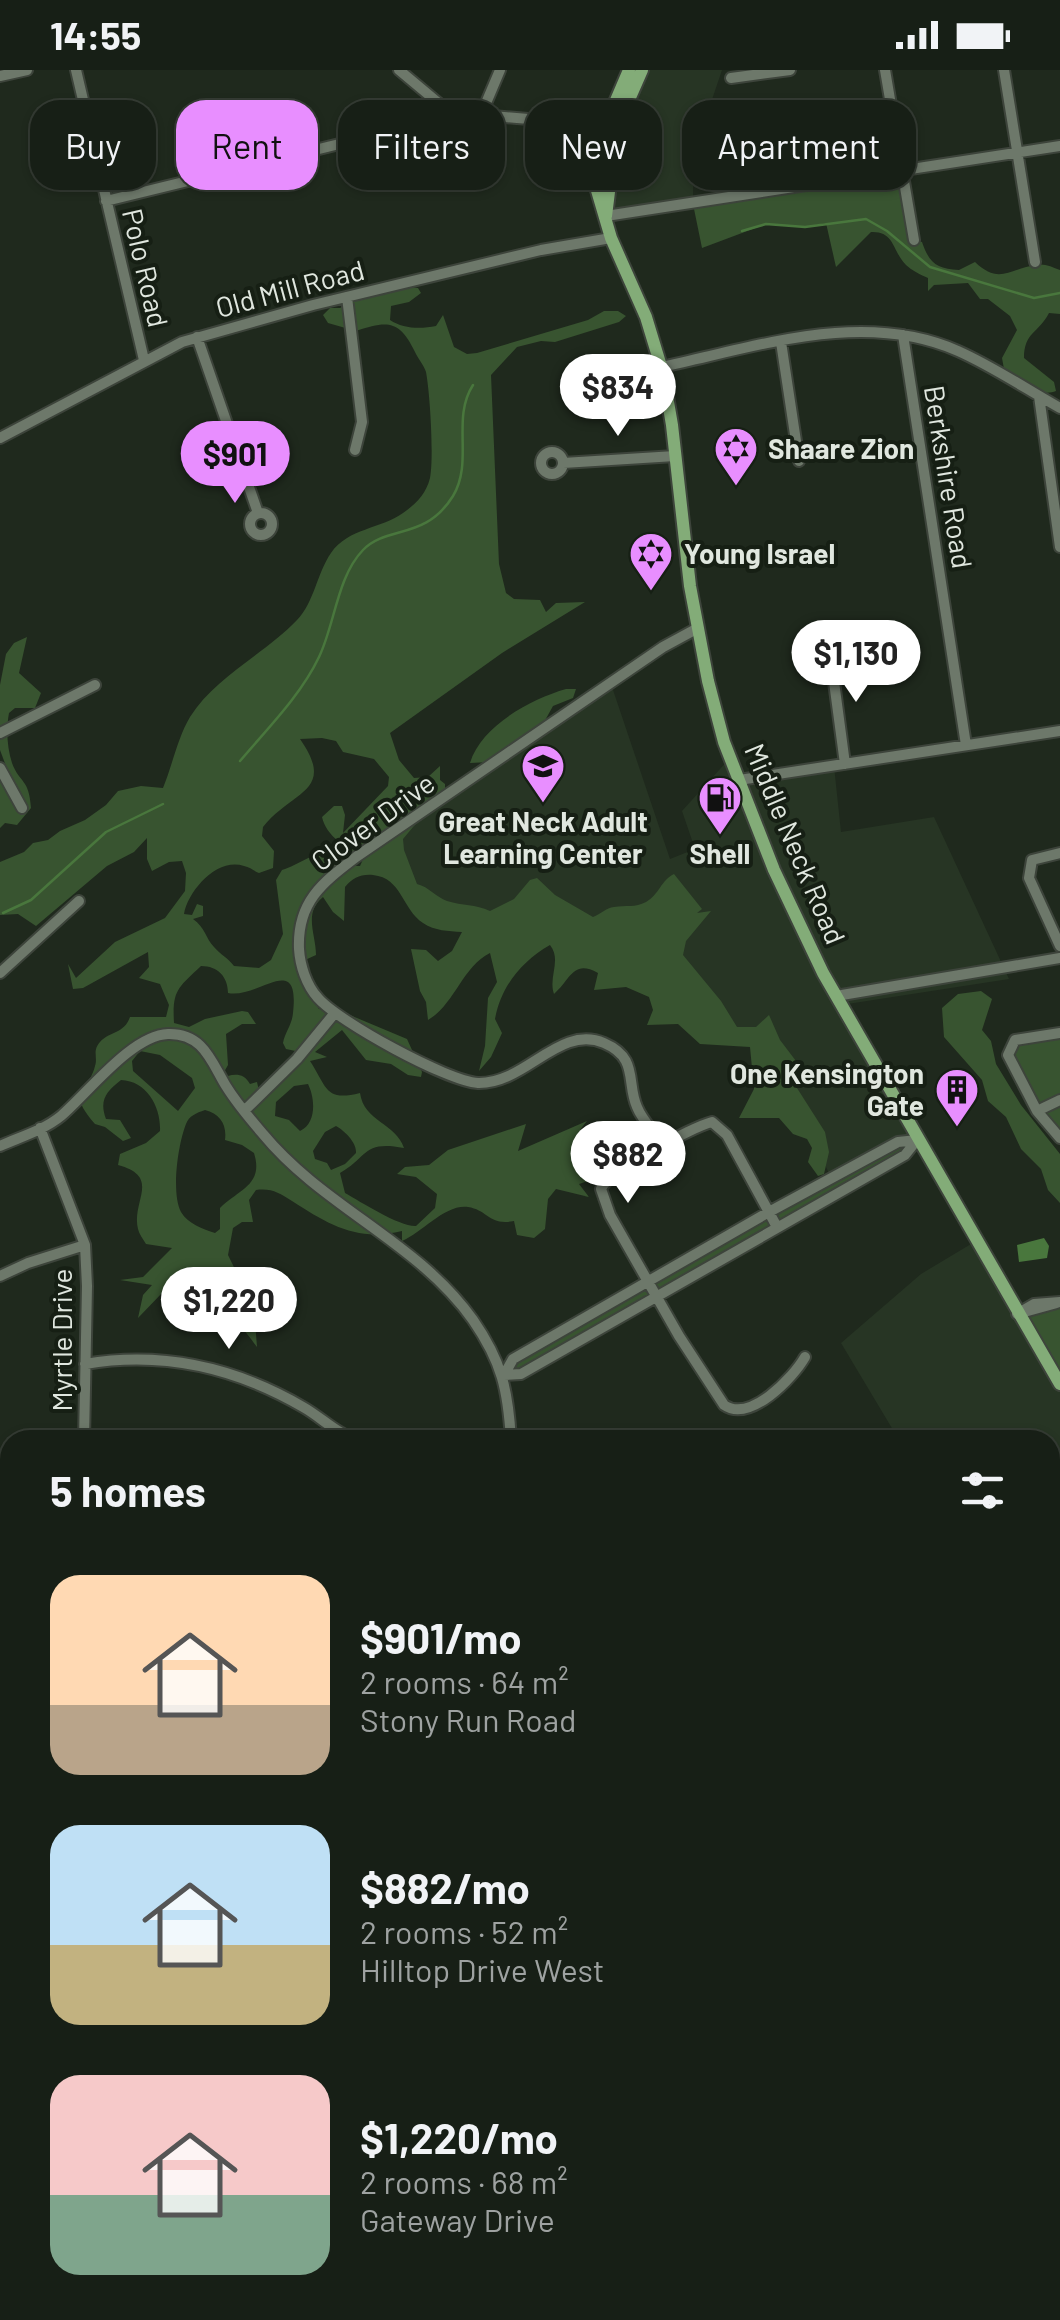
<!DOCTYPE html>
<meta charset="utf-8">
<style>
:root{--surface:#171f16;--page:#242c23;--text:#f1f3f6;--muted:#9ea2a1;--line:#363d35;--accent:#e88eff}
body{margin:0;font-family:Barlow,sans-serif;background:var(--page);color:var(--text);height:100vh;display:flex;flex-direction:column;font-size:38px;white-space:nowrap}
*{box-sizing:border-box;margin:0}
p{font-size:32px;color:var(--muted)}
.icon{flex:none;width:55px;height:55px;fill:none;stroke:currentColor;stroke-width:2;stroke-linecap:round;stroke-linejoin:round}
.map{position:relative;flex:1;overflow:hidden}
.details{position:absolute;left:0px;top:1360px;width:1060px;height:890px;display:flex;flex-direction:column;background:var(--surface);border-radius:30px 30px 0 0;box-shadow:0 2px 8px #0004,0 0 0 2px var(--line)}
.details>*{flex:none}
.banner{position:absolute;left:30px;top:30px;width:1000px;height:90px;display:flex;gap:20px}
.price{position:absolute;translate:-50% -85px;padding:0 22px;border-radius:35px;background:#fff;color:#222;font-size:32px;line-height:65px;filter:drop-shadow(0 2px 5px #0008)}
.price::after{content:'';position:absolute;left:50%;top:60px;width:30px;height:22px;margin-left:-15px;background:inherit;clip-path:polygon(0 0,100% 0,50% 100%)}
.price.selected{background:var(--accent);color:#111}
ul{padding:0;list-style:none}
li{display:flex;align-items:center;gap:30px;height:250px;padding:0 50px}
li span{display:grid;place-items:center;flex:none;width:280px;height:200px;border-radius:30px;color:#555}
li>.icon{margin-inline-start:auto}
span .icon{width:120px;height:120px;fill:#fffc;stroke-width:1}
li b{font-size:42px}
h2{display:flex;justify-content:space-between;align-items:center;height:120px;padding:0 50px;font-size:42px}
.tag{padding:0 35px;border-radius:30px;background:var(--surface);box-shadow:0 2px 8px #0004,0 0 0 2px var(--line);font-size:35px;line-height:90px}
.tag.selected{background:var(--accent);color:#111}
.status{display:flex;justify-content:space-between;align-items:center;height:70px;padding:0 50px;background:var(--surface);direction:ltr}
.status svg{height:28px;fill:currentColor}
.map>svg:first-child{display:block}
.built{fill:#273524}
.green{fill:#385430;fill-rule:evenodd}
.water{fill:#49773d}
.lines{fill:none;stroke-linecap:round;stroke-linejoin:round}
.stream{stroke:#49773d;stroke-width:2.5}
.minor-casing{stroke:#3d443b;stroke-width:14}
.major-casing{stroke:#3d443b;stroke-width:16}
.minor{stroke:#6d786a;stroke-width:10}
.major{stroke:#83ac78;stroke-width:12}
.labels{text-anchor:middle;stroke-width:8;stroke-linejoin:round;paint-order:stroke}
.street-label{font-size:28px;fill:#e0e7df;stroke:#161f14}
.poi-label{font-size:28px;font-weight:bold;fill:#e0e7df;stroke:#161f14;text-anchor:start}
</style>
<div class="status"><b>14:55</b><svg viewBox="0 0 49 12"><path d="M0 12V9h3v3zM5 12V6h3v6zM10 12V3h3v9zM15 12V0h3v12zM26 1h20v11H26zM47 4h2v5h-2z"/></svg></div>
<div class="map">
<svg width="1060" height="2250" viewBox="0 0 1060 2250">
<rect width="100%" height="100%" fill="#1f291d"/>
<!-- built -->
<path class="built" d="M 629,0 L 722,0 L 693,86 L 693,134 L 605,146 L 599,133 L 605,56 Z
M 611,614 L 670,789 L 695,779 L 682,741 L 730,688 L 739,711 L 834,696 L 841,762 L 934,747 L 1009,909 L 841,935 L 918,1070 L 831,1108 L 774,980 L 739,972 L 656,853 L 471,854 L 368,781 Z
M 976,1171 L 1060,1314 L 1060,1433 L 1050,1426 L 1050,1370 L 899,1370 L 841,1273 L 921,1204 Z
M 911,2240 L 999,2240 L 1013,2250 L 901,2250 Z"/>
<!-- green -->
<path class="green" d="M 902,100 L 914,170 L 922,172 C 929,193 937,199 959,200 L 975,192 C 999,215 1009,199 1036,195 C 1044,193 1052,197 1060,200 L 1060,244 L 1049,243 C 1039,263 1024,262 1024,288 L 1054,312 L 1056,321 C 1039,328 1016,311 1004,299 L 1002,288 L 1017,260 L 1010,246 L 988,229 L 980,229 L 968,213 L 934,215 L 928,221 L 928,208 C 921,205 911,200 906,195 C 892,181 895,161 871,162 L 836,197 L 826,153 L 805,157 L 766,154 L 702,178 L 693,134 Z
M 406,217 L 418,218 L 421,223 L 409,232 L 391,236 L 390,250 C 403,259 421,259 436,256 L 443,245 L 454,277 L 467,284 L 477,283 L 588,250 L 604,241 L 618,241 L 626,246 L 619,252 L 555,272 L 541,271 L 517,277 L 491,305 L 499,494 L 506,523 L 514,529 L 540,530 L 546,542 L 556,533 L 585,532 L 502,583 L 390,663 L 399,690 L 414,708 L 428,707 L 440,696 L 440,710 L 445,714 L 445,733 L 424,744 L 403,769 L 404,780 L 417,814 C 429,817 436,827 447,831 C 463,836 475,834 490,841 L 514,829 L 530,810 L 537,808 L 555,825 L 593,847 C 601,844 606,838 614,837 C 626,835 635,838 646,832 C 659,825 661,810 674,804 L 702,839 L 697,843 L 711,841 L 686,871 L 683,885 L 721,931 L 737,957 L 756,957 L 769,945 L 780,970 L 796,991 L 790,1007 L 825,1062 L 829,1082 L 824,1104 L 818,1106 L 808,1092 L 812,1078 L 807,1069 L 793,1064 L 779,1048 L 739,1048 L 754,1019 L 750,977 L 700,974 L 678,954 L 647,955 L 653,940 L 649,927 L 626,917 L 594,920 L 598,903 C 573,889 571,909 554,924 C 548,907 562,890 550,875 C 522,891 501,916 495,949 L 502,963 L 491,987 L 479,1001 L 485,976 L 488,928 L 497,912 L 490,883 C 462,897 455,934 428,950 L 426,932 L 420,921 L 411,879 L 426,880 L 438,891 L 452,881 L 462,862 C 448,861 435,861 423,853 C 402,839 402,808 373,805 C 360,804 353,808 345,817 L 344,851 L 333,842 L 323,827 C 303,843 316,864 316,885 L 305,890 L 305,917 L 319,939 L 345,943 L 407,969 L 422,1002 L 421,1007 L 408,1005 L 391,994 L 366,990 L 342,960 L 315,982 L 327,987 L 310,991 C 327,1017 325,1032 360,1023 C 364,1052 396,1053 404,1078 C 363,1070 368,1087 340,1103 L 345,1123 C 361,1132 400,1157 416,1156 L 435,1138 L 437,1124 L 416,1107 L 397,1104 L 405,1097 L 429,1095 L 448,1080 L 526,1054 L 518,1081 L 587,1051 C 557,1085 603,1085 623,1087 L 600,1107 L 579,1114 L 589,1127 L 556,1119 L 548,1129 L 545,1159 L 534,1168 L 517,1165 L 514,1151 C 489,1156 488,1140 468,1137 C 445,1134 423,1162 402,1171 L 402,1161 C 358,1172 329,1155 292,1131 C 279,1123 272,1118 256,1120 L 249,1130 L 253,1152 L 242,1152 L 233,1158 L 228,1185 L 254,1238 L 257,1277 C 246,1262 237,1248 216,1248 L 204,1259 L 203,1234 L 180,1220 L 163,1222 L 138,1248 L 143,1225 L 152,1215 L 120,1210 L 143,1207 L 172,1178 L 146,1174 C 143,1169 139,1164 138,1159 C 131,1131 162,1107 118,1095 L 120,1084 L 146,1073 L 160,1061 C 161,1037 147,1011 121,1010 C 106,1022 99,1030 106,1049 L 120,1050 L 131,1068 L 123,1071 L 105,1057 L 95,1054 C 65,1019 88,1024 95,996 C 98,987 92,981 100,972 C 110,961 124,964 130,947 L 166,947 L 169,935 L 160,914 L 139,908 L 149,897 L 148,882 L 83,918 L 73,919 L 68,894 L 76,908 L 115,872 L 165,848 L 185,821 L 186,803 L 182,791 L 169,792 L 152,801 L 147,789 L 147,768 L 134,782 L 107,796 L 36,856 L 18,844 L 0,845 L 0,792 L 24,782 L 33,773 L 48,770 L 60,761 L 85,750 L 106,735 L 118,721 L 141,716 L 163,718 C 172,696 178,667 190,647 C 215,607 266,583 297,550 C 314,533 317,503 331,483 C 348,458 381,459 403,443 C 416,434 426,424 430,408 C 434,387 430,323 426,302 C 424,295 418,289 415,282 C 399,249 387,251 356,261 L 328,253 L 323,245 L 330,238 L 340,238 L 355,229 ZM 322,668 L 336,671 L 343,682 L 374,689 L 389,707 L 388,716 L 343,763 L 345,745 L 342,736 L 334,736 L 322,747 C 326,766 347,779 364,787 L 360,796 L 352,796 L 342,783 C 319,776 302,794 282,800 L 276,810 L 283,864 L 271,890 L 259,898 L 234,896 C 228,888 221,885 214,877 C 206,869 205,857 193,849 L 203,846 L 203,836 L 197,834 L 192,845 L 184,844 C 188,821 217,787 244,796 C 250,797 254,801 259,803 L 273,798 L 274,781 L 262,766 L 263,757 C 292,720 337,722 300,669 ZM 201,896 C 218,896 228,907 228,923 C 259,929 300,880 293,943 C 292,955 285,962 283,973 L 286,979 L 305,983 L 303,992 L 259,1021 L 257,1012 L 250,1014 C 243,1001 231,1004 220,1009 L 228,995 L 226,964 L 242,954 L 256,954 L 248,942 L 242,941 L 205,949 L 189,957 L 174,953 C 172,920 178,918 201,896 ZM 140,981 L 160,985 L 192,1008 L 195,1018 L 178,1041 L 133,1001 L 132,991 ZM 308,1014 C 315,1028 317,1053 300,1061 L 289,1050 L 275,1046 L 276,1032 L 294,1016 ZM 205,1040 C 220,1044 227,1054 225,1070 L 242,1075 L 254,1083 C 264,1115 239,1119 220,1138 L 220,1159 L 215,1163 C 203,1159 188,1154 181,1142 C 171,1123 178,1074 186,1054 C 189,1046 196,1043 205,1040 ZM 336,1056 C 345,1061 357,1073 356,1083 L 345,1094 L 331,1100 L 327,1093 L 315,1089 L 313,1081 L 325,1062 Z
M 27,567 L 19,603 L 41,623 L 35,638 L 15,638 L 9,643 C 6,659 7,677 12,693 C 20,714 29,708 31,738 L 17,755 L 5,753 L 0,758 L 0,709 L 12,712 L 0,680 L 0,615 L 6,584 L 14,573 Z
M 566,619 L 576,619 L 573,628 L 553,636 L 543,654 L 490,692 L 470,693 C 481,656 531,629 566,619 Z
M 981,921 L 992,929 L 982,960 L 991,971 L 996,994 L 1021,1035 L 1060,1084 L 1060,1133 L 1048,1120 L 1041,1099 L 1021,1079 L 1006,1047 L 988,1031 L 982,1010 L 944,967 L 942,938 L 958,924 Z
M 1060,963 L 1060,1068 L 1037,1041 L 1008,980 L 1010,975 Z
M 918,1070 L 905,1085 L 521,1304 L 504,1305 L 513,1289 L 898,1072 Z
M 1060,1234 L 1060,1314 L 1017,1244 Z"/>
<!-- water -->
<path class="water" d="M 1044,1168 L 1049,1176 L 1047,1188 L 1019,1192 L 1017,1175 Z"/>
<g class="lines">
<!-- stream -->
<path class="stream" d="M 742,161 L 766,154 L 805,157 L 866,149 L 887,161 L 930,197 L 1034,228 L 1060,223
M 240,691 C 268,658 301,625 319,587 C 335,554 337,507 363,480 C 387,455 425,471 453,426 C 474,391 451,349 473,315
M 3,843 L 31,830 L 106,762 L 163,734"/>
<defs>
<path id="minor" d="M 76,0 L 144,290
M 399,0 L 454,46 L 481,45 L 611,56
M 885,0 L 914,170
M 1004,0 L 1035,192
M 0,6 L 27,0
M 731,8 L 790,0
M 481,45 L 500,0
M 106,131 L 454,46
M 606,146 L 1060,76
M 347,227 L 362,352 L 355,380
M 903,265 L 966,675
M 197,267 L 258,443
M 781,272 L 799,391
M 661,297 C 757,277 863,239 958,281 C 994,297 1026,319 1060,338
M 1039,326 L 1060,477
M 0,368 L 182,272 L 313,235 L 541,180 L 611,168
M541 393a11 11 0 1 1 22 0a11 11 0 1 1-22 0Z
M 563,393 L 675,386
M250 454a11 11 0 1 1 22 0a11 11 0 1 1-22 0Z
M821 573a9 9 0 1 1 18 0a9 9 0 1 1-18 0Z
M 830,582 L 845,694
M 0,663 L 95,615
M 0,698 L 22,738
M 739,710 L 1060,661
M 1060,783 L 1032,790 L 1029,808 L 1060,876
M 0,903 L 79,831
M 836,926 L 1060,888
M 1060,963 L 1015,970 L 1008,985 L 1037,1041 L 1060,1068
M 245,1040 L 297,989 L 334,944
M 1037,1041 L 1060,1030
M 40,1058 L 85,1175 L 87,1216 L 84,1370
M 917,1070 L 905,1085 L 521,1304 L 504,1305 L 513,1289 L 769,1142 L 898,1072 Z
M 663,1075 C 655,1063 642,1050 637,1037 C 626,1012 639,988 604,973 C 559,954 526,1014 478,1013 C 447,1011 339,952 318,928 C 306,915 300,895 299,879 C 297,832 322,813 356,787 L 663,577 L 698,558
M 0,1076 C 20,1067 44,1060 61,1046 C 88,1023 132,965 168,964 C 203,963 211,991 226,1016 C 236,1032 250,1049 263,1064 C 323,1137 418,1172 473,1250 C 502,1292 508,1320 511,1370
M 777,1157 L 727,1065 L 712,1052 C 692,1057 607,1102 601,1119 L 610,1145 L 679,1266 L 724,1335 C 750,1353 793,1308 805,1287
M 0,1206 L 28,1193 L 85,1175
M 1060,1232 L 1017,1244 L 1034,1234 Z
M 85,1294 C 162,1281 236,1298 303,1337 C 321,1347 337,1364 356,1370
M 368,1370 L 416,1365 L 478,1370
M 0,1402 L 10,1397
M 1050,1447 L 1060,1467
M 1050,1538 L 1060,1531
M 0,1573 L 10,1587
M 0,1635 L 10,1628
M 1050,1716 L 1060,1710
M 1050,1854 L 1060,1848
M 0,1856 L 10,1858
M 0,1963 L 10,1965
M 1050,2029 L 1060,2045
M 747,2240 L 753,2250
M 51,2250 L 66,2240
M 338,2250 L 350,2240
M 514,2250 L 515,2240"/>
<path id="major" d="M 629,0 L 605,56 L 598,84 L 596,117 L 611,168 L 646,247 L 663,303 L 672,355 L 690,516 L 708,611 L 724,672 L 774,800 L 823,903 L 1060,1314
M 606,146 L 617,57 L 642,0
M 0,2029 L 10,2043
M 125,2240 L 130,2250
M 1049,2250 L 1060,2237"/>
</defs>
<!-- minor casing -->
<use href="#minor" class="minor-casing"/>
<!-- major casing -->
<use href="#major" class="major-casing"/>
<!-- minor -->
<use href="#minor" class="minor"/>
<!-- major -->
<use href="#major" class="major"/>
</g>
<!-- icons -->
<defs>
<symbol id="synagogue-pin" viewBox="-11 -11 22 30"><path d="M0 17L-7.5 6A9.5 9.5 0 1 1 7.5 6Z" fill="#e88eff" stroke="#161f14"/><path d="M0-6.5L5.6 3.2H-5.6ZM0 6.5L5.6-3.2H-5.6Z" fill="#111"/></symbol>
<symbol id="school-pin" viewBox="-11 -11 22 30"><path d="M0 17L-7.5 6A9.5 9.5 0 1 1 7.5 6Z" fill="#e88eff" stroke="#161f14"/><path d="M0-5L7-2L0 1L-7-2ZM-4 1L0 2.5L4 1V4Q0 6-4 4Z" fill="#111"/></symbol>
<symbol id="fuel-pin" viewBox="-11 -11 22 30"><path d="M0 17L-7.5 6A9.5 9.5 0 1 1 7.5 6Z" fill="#e88eff" stroke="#161f14"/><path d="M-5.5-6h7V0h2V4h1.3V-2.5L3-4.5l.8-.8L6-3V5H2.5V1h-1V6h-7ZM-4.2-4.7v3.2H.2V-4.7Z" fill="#111"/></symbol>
<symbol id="building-pin" viewBox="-11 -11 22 30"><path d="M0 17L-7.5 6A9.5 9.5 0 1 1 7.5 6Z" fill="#e88eff" stroke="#161f14"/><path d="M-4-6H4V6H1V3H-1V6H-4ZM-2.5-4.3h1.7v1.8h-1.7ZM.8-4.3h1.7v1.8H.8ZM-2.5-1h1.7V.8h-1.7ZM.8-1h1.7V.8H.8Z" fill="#111"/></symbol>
</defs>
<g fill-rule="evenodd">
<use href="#synagogue-pin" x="711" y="354" width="50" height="68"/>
<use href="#synagogue-pin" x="626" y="459" width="50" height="68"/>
<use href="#school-pin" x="518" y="671" width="50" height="68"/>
<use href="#fuel-pin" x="695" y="703" width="50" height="68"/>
<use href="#building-pin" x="932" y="995" width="50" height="68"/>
</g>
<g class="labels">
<!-- street labels -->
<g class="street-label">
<text transform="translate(145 198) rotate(77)" y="10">Polo Road</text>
<text transform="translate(290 219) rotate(-15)" y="10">Old Mill Road</text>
<text transform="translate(948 407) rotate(81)" y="10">Berkshire Road</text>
<text transform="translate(373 752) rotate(-36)" y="10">Clover Drive</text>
<text transform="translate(795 774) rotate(67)" y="10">Middle Neck Road</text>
<text transform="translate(62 1270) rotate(-90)" y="10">Myrtle Drive</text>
</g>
<!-- poi labels -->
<g class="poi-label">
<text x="768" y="389">Shaare Zion</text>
<text x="684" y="494">Young Israel</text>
<text x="543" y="762" text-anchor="middle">Great Neck Adult<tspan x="543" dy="32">Learning Center</tspan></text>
<text x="720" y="794" text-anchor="middle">Shell</text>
<text x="924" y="1014" text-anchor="end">One Kensington<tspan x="924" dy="32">Gate</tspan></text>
</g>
</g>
</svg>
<b class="price" style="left:618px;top:369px">$834</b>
<b class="price selected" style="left:235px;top:436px">$901</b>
<b class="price" style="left:856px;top:635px">$1,130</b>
<b class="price" style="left:628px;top:1136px">$882</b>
<b class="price" style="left:229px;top:1282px">$1,220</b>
<div class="banner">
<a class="tag">Buy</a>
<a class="tag selected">Rent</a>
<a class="tag">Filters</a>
<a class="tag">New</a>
<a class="tag">Apartment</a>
</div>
<section class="details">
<h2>5 homes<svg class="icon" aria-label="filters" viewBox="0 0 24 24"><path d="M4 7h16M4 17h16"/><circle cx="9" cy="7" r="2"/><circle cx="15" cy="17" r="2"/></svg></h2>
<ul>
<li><span style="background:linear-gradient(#ffd9b3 65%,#b9a48a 0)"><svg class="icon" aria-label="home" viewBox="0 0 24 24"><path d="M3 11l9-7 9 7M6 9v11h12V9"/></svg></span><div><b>$901/mo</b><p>2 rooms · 64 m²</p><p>Stony Run Road</p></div></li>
<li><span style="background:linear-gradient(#bfe0f5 60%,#c2b280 0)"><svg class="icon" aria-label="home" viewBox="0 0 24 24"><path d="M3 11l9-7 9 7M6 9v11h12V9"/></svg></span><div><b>$882/mo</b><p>2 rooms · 52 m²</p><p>Hilltop Drive West</p></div></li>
<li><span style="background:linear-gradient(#f6c9c9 60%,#7fa58c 0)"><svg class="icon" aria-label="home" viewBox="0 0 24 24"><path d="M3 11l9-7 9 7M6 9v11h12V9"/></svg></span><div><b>$1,220/mo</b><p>2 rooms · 68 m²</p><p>Gateway Drive</p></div></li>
</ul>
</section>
</div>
